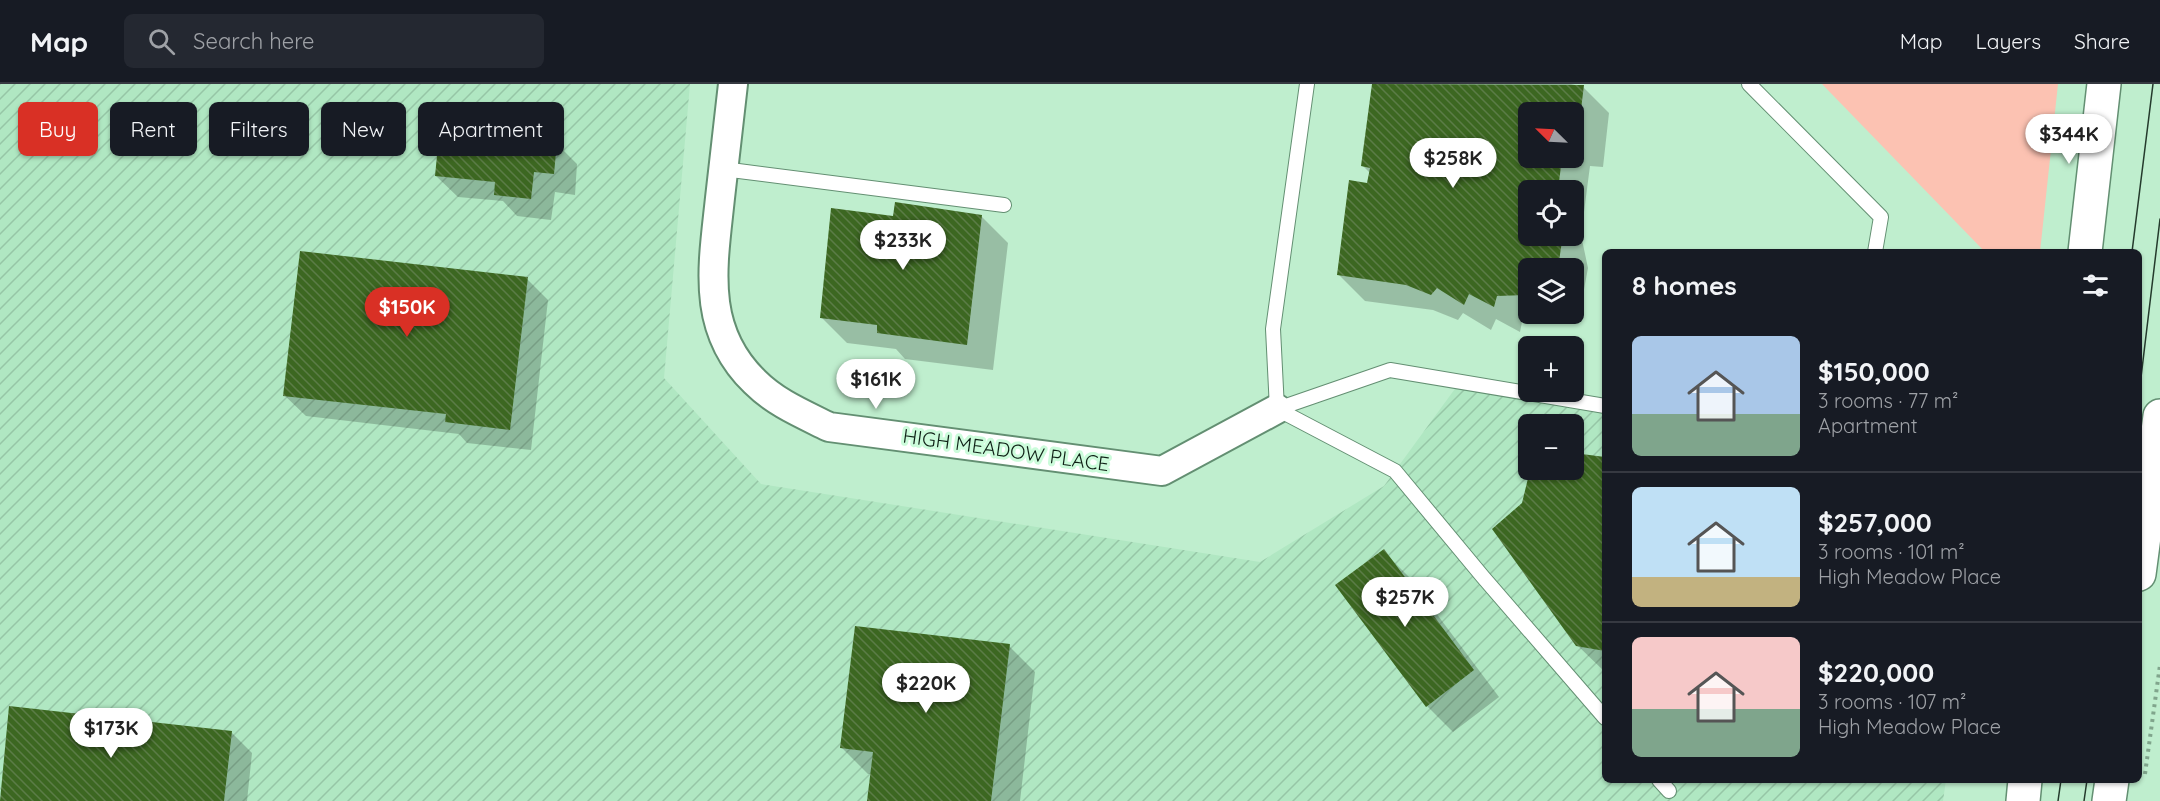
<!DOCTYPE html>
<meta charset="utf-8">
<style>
:root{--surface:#171b24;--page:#242831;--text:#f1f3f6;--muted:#9ea1a6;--line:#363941;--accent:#d93025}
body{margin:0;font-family:Quicksand,sans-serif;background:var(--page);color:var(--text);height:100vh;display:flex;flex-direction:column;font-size:22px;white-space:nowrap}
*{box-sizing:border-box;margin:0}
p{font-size:20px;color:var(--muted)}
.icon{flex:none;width:33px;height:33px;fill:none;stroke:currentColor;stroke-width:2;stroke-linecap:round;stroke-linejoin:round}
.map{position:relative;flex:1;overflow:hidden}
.panel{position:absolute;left:1602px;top:165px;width:540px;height:534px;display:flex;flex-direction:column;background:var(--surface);border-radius:9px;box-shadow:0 2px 4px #0004}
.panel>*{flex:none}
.banner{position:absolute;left:18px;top:18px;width:570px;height:54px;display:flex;gap:12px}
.needle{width:39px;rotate:294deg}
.tools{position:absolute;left:1518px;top:18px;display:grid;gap:12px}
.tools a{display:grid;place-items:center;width:66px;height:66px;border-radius:9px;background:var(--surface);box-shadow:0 2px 4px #0004;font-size:30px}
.price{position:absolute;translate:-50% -51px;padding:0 14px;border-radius:21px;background:#fff;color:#222;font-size:20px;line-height:39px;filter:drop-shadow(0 2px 3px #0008)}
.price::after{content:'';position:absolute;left:50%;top:36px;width:18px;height:14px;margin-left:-9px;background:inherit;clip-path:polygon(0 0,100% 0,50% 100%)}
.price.on{background:var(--accent);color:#fff}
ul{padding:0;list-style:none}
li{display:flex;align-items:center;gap:18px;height:150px;padding:0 30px}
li+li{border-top:2px solid var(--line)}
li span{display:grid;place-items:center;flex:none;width:168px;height:120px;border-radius:9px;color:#555}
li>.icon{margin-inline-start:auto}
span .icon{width:72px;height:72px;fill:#fffc;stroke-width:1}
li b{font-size:26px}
h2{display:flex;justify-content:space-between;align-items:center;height:72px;padding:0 30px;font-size:26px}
.pill{padding:0 21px;border-radius:9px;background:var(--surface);box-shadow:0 2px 4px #0004;font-size:21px;line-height:54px}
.pill.on{background:var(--accent);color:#fff}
header{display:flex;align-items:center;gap:36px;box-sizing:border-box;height:84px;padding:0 30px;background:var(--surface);border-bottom:2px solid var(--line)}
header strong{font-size:28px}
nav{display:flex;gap:33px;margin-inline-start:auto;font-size:21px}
.search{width:420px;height:54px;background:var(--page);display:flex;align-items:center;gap:15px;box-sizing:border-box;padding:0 21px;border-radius:9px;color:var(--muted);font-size:22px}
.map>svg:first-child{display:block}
.industrial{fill:url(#industrial-furrows);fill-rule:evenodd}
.grass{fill:#fcc2b2}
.shadow{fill:#0003;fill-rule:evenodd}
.building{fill:url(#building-back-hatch)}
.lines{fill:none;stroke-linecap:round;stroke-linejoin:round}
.lane-casing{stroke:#638f72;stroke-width:16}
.street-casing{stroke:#638f72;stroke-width:32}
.secondary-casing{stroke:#638f72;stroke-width:36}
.path{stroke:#80a58c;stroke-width:4;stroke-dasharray:3 4.5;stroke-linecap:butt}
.lane{stroke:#fff;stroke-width:14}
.street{stroke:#fff;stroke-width:28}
.secondary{stroke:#fff;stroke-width:33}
.tram{stroke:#243a2c;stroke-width:1.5}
.labels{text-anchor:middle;stroke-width:6;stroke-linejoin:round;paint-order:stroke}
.street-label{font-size:20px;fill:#0f2116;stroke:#ccfcdb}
</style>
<header>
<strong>Map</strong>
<div class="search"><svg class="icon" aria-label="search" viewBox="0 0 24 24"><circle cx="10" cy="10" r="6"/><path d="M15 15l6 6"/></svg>Search here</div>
<nav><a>Map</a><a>Layers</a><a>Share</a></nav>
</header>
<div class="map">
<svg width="2160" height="717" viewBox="0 0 2160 717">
<defs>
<pattern id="industrial-furrows" width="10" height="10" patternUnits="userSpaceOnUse" patternTransform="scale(1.5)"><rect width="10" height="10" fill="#b0e7c2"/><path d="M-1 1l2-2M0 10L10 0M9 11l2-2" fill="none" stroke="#96c6a6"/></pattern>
<pattern id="building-back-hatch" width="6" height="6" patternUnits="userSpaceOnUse" patternTransform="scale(1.5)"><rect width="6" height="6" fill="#3c6721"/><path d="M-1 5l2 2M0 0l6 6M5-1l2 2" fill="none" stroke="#5b7c47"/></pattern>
</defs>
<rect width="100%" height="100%" fill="#bfeece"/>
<!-- industrial -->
<path class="industrial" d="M 0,0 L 690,0 L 664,294 L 761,400 L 1260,478 L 1384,402 L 1457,302 L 1605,322 L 1605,696 L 1946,696 L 1943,717 L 0,717 ZM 1528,340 L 1574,340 L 1574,386 L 1528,386 Z"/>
<!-- grass -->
<path class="grass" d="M 1822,0 L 2058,0 L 2040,168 L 1985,168 Z"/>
<!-- shadow -->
<path class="shadow" d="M 1373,0 L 1571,0 L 1583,3 L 1609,29 L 1603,83 L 1590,82 L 1581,151 L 1588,184 L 1582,216 L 1574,224 L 1574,184 L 1528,184 L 1528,230 L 1567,230 L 1559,236 L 1522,238 L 1520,248 L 1496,235 L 1491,246 L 1463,229 L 1458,236 L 1433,226 L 1365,217 L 1339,191 L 1370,89 L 1362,81 ZM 1528,28 L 1574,28 L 1574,74 L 1528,74 ZM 1528,106 L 1574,106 L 1574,152 L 1528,152 Z
M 543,32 L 564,53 L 563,66 L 577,80 L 575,111 L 555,108 L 551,136 L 517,132 L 503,117 L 458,113 L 436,92 L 507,49 Z
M 895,133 L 982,133 L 1008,159 L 993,286 L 905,275 L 896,265 L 847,259 L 821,233 Z
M 527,195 L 548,216 L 531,366 L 467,359 L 459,350 L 306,332 L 284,311 Z
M 1574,370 L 1605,374 L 1605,588 L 1577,561 L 1523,419 L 1532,386 L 1574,386 Z
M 1383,467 L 1409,493 L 1499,613 L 1453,648 L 1427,622 Z
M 1009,562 L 1035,588 L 1020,717 L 869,717 L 872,690 L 868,690 L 842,664 Z
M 231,648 L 252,669 L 247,717 L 0,717 Z"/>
<!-- building -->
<path class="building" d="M 1372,0 L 1584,1 L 1577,58 L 1574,57 L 1574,28 L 1528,28 L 1528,74 L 1562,74 L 1558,106 L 1528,106 L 1528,152 L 1561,152 L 1562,157 L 1558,184 L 1528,184 L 1528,211 L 1497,212 L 1494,223 L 1469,210 L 1464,221 L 1437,204 L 1431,211 L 1406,201 L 1337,191 L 1349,96 L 1367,99 L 1370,84 L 1361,82 Z
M 507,27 L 544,30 L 541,56 L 557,57 L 554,90 L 534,88 L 531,115 L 494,111 L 495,98 L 435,92 L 440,41 L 505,48 Z
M 895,118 L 982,131 L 967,261 L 877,249 L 877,241 L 820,234 L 831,124 L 893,132 Z
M 300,167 L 528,193 L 510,346 L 445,338 L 446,330 L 283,312 Z
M 1574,369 L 1605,373 L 1605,567 L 1576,562 L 1492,445 L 1522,419 L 1530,386 L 1574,386 Z
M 1384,465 L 1474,586 L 1426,623 L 1335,501 Z
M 855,542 L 1010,560 L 991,717 L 867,717 L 873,668 L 840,664 Z
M 9,622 L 232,647 L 224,717 L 0,717 Z"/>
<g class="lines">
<defs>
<path id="lane" d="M 1749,0 L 1881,133 L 1875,168
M 723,85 L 1004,121
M 1277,325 L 1395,387 L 1483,493 L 1605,634
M 1277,325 L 1390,286 L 1605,322
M 1277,325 L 1273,245 L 1307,0
M 1659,696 L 1669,707"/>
<path id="street" d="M 733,0 C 729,38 724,76 720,114 C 713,181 700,245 755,298 C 776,319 803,330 829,343 L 1162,387 L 1277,325"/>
<path id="secondary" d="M 2085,168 L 2104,0
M 2139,490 L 2160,332
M 2023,717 L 2025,696
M 2109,717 L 2112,696"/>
</defs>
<!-- lane casing -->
<use href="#lane" class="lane-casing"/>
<!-- street casing -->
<use href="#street" class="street-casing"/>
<!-- secondary casing -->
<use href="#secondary" class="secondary-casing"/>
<!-- path -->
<path class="path" d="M 2145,690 L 2160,581"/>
<!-- lane -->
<use href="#lane" class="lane"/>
<!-- street -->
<use href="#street" class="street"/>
<!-- secondary -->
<use href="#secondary" class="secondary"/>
<!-- tram -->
<path class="tram" d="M 2132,168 L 2153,0
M 2139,310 L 2160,135
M 2058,717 L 2061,696
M 2084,717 L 2087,696"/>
</g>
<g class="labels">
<!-- street labels -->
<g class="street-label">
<text transform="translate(1006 366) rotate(8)" y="7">HIGH MEADOW PLACE</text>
</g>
</g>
</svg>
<div class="tools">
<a><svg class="needle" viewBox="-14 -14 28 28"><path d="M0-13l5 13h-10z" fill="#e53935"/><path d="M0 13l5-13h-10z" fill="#9ea1a6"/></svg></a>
<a><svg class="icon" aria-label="locate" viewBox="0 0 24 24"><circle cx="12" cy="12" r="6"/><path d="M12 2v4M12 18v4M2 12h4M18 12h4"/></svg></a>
<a><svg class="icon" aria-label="layers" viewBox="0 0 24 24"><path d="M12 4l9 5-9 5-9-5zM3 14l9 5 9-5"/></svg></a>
<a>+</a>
<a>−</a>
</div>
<b class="price" style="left:2069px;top:81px">$344K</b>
<b class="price" style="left:1453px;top:105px">$258K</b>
<b class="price" style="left:903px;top:187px">$233K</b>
<b class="price on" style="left:407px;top:254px">$150K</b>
<b class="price" style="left:876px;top:326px">$161K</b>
<b class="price" style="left:1405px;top:544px">$257K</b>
<b class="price" style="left:926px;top:630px">$220K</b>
<b class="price" style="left:111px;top:675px">$173K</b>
<div class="banner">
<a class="pill on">Buy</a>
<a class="pill">Rent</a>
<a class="pill">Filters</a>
<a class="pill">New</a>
<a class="pill">Apartment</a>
</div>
<section class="panel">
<h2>8 homes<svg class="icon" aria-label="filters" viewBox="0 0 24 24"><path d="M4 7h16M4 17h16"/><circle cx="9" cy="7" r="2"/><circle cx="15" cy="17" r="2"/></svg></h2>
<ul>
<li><span style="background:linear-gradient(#a9c7e8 65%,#7fa58c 0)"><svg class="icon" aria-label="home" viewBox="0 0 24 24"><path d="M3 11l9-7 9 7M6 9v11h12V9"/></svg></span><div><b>$150,000</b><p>3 rooms · 77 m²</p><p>Apartment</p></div></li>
<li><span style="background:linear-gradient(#bfe0f5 75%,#c2b280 0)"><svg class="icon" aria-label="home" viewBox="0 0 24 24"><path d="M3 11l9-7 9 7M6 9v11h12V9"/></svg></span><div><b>$257,000</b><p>3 rooms · 101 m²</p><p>High Meadow Place</p></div></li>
<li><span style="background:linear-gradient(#f6c9c9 60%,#7fa58c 0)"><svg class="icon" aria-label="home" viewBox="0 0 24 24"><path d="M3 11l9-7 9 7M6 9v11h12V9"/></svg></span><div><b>$220,000</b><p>3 rooms · 107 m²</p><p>High Meadow Place</p></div></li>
</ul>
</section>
</div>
